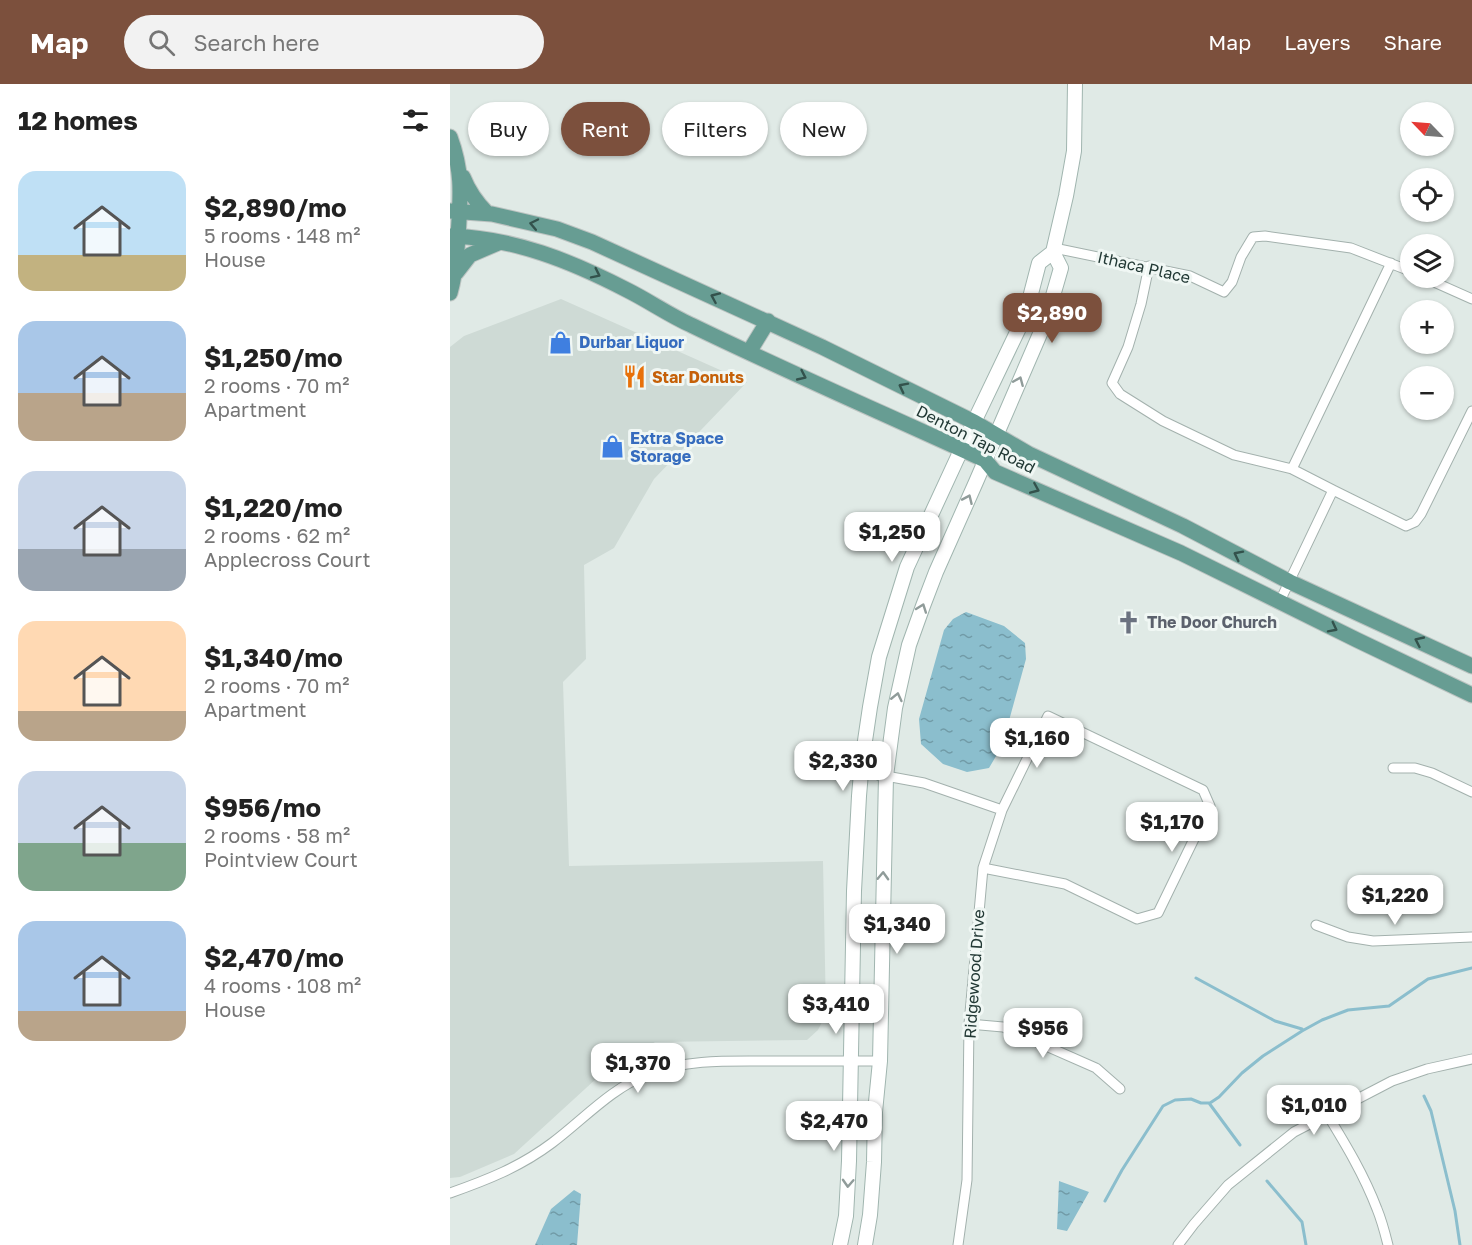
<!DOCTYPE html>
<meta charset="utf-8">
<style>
:root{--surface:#fff;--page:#f2f2f2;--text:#222;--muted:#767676;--accent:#7c503d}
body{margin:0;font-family:"Golos Text",sans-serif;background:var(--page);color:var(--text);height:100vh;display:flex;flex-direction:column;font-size:22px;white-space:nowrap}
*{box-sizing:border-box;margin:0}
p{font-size:20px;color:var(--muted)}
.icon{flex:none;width:33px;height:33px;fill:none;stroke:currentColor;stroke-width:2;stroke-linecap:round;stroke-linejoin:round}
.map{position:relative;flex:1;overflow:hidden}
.drawer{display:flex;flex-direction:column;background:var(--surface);width:450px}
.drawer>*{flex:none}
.top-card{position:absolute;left:18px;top:18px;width:570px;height:54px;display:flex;gap:12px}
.needle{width:39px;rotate:295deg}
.tools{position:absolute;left:950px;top:18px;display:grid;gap:12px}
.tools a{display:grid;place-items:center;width:54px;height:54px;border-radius:50%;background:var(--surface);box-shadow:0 2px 4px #0004;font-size:30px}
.price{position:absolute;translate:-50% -51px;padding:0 14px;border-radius:12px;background:#fff;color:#222;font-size:20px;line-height:39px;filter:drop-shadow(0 2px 3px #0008)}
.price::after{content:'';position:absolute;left:50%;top:36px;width:18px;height:14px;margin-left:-9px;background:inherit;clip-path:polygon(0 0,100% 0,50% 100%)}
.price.active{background:var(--accent);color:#fff}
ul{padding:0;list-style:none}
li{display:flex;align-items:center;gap:18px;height:150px;padding:0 18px}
li span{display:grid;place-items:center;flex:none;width:168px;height:120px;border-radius:18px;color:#555}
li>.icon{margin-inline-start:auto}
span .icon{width:72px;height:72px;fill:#fffc;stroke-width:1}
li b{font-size:26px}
h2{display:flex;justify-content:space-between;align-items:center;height:72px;padding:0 18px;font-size:26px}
.tag{padding:0 21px;border-radius:27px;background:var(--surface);box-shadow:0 2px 4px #0004;font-size:21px;line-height:54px}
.tag.active{background:var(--accent);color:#fff}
header{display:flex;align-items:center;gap:36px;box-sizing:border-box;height:84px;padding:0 30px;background:var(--accent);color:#fff}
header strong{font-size:28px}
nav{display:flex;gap:33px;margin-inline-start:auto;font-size:21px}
.search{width:420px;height:54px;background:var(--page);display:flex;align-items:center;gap:15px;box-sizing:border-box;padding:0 21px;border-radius:33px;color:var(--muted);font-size:22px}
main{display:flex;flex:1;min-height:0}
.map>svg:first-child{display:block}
.built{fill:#cedad5}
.water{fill:url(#water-ripples)}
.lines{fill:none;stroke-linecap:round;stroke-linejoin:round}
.stream{stroke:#8bbecd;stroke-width:3}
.street-casing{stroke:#a3b1ad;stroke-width:11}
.secondary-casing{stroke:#a0b5af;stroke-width:16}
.primary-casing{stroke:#bdc4c2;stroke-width:17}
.street{stroke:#fff;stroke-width:9}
.secondary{stroke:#fff;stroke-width:14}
.primary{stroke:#679d93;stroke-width:15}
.oneway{stroke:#33524c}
.oneway2{stroke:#909c9a}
.labels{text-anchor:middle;stroke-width:6;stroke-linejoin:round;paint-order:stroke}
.street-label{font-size:16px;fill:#223935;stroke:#f0f7f4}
.shop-label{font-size:16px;font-weight:bold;fill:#366cbe;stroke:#f0f7f4;text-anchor:start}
.food-label{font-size:16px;font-weight:bold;fill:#c56008;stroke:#f0f7f4;text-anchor:start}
.worship-label{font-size:16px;font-weight:bold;fill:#5b616d;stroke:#f0f7f4;text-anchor:start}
</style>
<header>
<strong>Map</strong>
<div class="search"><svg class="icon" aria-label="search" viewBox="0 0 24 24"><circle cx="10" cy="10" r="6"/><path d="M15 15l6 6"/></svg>Search here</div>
<nav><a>Map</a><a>Layers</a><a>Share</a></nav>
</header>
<main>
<section class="drawer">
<h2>12 homes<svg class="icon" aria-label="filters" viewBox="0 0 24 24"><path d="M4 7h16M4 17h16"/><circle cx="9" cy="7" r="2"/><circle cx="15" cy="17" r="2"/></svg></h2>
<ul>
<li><span style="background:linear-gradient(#bfe0f5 70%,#c2b280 0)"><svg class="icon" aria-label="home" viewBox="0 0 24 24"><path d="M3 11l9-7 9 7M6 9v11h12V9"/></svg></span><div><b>$2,890/mo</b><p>5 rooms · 148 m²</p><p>House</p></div></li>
<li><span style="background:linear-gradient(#a9c7e8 60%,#b9a48a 0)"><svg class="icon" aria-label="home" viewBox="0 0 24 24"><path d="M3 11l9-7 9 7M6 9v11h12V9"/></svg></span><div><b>$1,250/mo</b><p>2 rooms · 70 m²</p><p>Apartment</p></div></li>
<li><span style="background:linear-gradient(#c9d6e8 65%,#9aa5b1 0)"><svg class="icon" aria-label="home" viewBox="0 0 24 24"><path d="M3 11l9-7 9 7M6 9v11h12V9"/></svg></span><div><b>$1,220/mo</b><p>2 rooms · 62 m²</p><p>Applecross Court</p></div></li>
<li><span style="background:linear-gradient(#ffd9b3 75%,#b9a48a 0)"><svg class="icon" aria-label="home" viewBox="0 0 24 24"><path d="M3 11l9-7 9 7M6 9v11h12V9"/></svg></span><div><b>$1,340/mo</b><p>2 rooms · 70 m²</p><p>Apartment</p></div></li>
<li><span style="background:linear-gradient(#c9d6e8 60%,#7fa58c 0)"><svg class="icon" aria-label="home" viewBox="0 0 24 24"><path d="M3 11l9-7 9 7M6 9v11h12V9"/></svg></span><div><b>$956/mo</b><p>2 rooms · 58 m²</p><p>Pointview Court</p></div></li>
<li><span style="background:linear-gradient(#a9c7e8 75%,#b9a48a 0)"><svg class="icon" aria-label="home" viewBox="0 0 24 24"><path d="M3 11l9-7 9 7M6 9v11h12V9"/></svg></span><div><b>$2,470/mo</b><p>4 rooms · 108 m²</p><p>House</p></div></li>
</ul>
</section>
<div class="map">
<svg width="1022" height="1161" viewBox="0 0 1022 1161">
<defs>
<pattern id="water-ripples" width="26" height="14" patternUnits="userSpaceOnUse" patternTransform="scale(1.5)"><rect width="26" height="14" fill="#8bbecd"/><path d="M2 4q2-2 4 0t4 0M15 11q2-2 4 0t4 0" fill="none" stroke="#719ba7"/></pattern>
</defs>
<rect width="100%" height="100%" fill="#e0eae6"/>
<!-- built -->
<path class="built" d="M 111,215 L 297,298 L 204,395 L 164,464 L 134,481 L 136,575 L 113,598 L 119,782 L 373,777 L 376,930 L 368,946 L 357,956 L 205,958 L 147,994 L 64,1070 L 10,1093 L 0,1094 L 0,263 L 14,252 Z"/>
<!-- water -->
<path class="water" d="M 516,528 L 554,542 L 575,559 L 576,575 L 552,662 L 539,684 L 517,688 L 493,680 L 471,660 L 469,635 L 494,546 L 503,535 Z
M 609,1097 L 639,1108 L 617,1147 L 607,1145 Z
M 124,1106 L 131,1110 L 127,1161 L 85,1161 L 101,1125 Z"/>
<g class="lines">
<!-- stream -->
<path class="stream" d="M 746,894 L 825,937 L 852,945
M 974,1012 L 981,1027 L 1005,1127 L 1010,1161
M 759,1019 L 790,1061
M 817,1097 L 852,1138 L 856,1161
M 655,1117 L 672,1086 L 713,1022 L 725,1016 L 741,1015 L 751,1019 L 760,1019 L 769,1013 L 792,989 L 813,972 L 852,947 L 872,936 L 898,926 L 939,922 L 978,895 L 1022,884"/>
<defs>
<path id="street" d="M 604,164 L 740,192 L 774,208 L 782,198 L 791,173 L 803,153 L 815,152 L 901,164 L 960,187
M 699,182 L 691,220 L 678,263 L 662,299 L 670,310 L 713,337 L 784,371 L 842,385 L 883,406 L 830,517
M 975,194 L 1022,215
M 842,385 L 941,179
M 883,406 L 956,442 L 965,438 L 971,430 L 1022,327
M 943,684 L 965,684 L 982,689 L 1022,708
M 436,692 L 474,699 L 552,726
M 866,841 L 898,853 L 923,857 L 1022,853
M 519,940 L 553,943 L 646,984 L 670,1005
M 877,1030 C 896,1061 914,1091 927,1125 C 932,1137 935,1149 938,1161
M 0,1109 C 37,1096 70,1083 102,1059 C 134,1035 160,1005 198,990 C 237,975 279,977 320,977 C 357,977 393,977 430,977
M 508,1161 L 517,1096 L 519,940 L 533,784 L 552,726 L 598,632 L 753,706 L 760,722 L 708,829 L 687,835 L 615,800 L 533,784
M 728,1161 L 744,1140 L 778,1101 L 844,1048 L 942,997 L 977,985 L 1022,975"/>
<path id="secondary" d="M 412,677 L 426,687 L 436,692
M 390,1161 L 396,1132 L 399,1077 L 404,807 L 409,712 L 412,677 L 420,623 L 429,573 L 457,483 L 524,338 L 570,242 L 577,225 L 589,179 L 603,168 L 616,112 L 624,67 L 625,0
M 415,1161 L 420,1131 L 424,1078 L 425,1028 L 430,977 L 436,692 L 445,624 L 459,561 L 473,522 L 486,488 L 526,398 L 596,236 L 611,184 L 603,168"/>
<path id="primary" d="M 0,53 C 14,91 10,115 8,154 C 6,175 6,188 0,209
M 13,93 C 19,108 26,118 37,129
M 0,127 L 42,130 L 107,145 L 142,158 L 372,263 L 524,338 L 579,370 L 733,442 L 840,498 L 1022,582
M 0,152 C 64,154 121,177 177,206 C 199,217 219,231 241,241 C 338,288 437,331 535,376 L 545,388 L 731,469 L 907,556 L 1022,611
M 6,189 L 20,171 L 48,159
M 299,268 L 318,237"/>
</defs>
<!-- street casing -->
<use href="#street" class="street-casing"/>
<!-- secondary casing -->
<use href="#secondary" class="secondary-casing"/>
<!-- primary casing -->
<use href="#primary" class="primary-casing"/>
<!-- street -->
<use href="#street" class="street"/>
<!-- secondary -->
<use href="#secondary" class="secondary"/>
<!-- primary -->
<use href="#primary" class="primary"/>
</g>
<!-- one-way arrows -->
<defs><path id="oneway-chevron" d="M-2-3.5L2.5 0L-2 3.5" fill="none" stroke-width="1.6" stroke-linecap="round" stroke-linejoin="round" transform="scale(1.5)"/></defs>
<g class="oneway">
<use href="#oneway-chevron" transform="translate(84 140) rotate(-168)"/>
<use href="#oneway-chevron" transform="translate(146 190) rotate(26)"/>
<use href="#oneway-chevron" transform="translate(265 213) rotate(-156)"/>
<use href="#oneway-chevron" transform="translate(352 292) rotate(25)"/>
<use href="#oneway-chevron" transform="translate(453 303) rotate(-153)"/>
<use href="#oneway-chevron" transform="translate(585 405) rotate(23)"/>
<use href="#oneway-chevron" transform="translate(788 471) rotate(-153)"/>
<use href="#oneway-chevron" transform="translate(883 544) rotate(27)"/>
<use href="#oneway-chevron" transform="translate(969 557) rotate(-155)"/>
</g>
<g class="oneway2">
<use href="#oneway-chevron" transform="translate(569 297) rotate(-67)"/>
<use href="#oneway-chevron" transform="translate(518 415) rotate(-66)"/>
<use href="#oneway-chevron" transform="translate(472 524) rotate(-70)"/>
<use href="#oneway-chevron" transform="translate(447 613) rotate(-77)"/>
<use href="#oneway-chevron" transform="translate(433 792) rotate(-88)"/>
<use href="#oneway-chevron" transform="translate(398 1099) rotate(93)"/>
</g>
<!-- icons -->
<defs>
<symbol id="shop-bare" viewBox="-9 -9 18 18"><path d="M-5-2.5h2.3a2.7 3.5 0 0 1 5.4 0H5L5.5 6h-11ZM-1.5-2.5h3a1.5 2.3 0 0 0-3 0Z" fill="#3f7fe0" stroke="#f0f7f4" stroke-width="2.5" paint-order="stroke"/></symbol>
<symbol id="restaurant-bare" viewBox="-9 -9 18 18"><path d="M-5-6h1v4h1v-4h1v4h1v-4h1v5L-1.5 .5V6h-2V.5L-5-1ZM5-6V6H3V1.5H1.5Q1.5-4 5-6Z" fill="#e8710a" stroke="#f0f7f4" stroke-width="2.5" paint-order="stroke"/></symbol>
<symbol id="church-bare" viewBox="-9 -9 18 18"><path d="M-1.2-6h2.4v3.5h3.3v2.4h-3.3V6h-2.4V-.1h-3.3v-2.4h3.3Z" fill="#6b7280" stroke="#f0f7f4" stroke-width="2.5" paint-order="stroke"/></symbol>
</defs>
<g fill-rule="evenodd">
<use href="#shop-bare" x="94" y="242" width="33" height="33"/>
<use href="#restaurant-bare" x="168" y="276" width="33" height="33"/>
<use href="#shop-bare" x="146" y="346" width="33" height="33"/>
<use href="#church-bare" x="662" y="522" width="33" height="33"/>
</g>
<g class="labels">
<!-- street labels -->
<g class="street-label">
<text transform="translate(694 183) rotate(13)" y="6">Ithaca Place</text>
<text transform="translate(526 355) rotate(27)" y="6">Denton Tap Road</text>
<text transform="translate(524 890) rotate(-86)" y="6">Ridgewood Drive</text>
</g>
<!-- shop labels -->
<g class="shop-label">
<text x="129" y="264">Durbar Liquor</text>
<text x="180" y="360">Extra Space<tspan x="180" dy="18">Storage</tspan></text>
</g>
<!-- food labels -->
<g class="food-label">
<text x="202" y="299">Star Donuts</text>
</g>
<!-- worship labels -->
<g class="worship-label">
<text x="697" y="544">The Door Church</text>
</g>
</g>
</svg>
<div class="tools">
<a><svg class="needle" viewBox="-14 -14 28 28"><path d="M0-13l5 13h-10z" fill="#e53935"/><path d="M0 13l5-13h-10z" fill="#767676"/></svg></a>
<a><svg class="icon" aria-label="locate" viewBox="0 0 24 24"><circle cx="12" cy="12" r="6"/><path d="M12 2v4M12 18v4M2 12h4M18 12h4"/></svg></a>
<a><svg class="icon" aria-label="layers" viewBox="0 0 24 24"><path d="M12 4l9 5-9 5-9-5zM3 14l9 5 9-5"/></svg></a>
<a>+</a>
<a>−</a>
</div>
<b class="price active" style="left:602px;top:260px">$2,890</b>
<b class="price" style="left:442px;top:479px">$1,250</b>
<b class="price" style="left:587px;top:685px">$1,160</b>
<b class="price" style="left:393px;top:708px">$2,330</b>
<b class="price" style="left:722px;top:769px">$1,170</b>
<b class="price" style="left:945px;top:842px">$1,220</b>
<b class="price" style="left:447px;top:871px">$1,340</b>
<b class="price" style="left:386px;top:951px">$3,410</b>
<b class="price" style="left:593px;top:975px">$956</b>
<b class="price" style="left:188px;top:1010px">$1,370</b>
<b class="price" style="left:864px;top:1052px">$1,010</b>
<b class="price" style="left:384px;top:1068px">$2,470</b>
<div class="top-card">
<a class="tag">Buy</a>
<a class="tag active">Rent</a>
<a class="tag">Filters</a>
<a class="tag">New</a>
</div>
</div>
</main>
